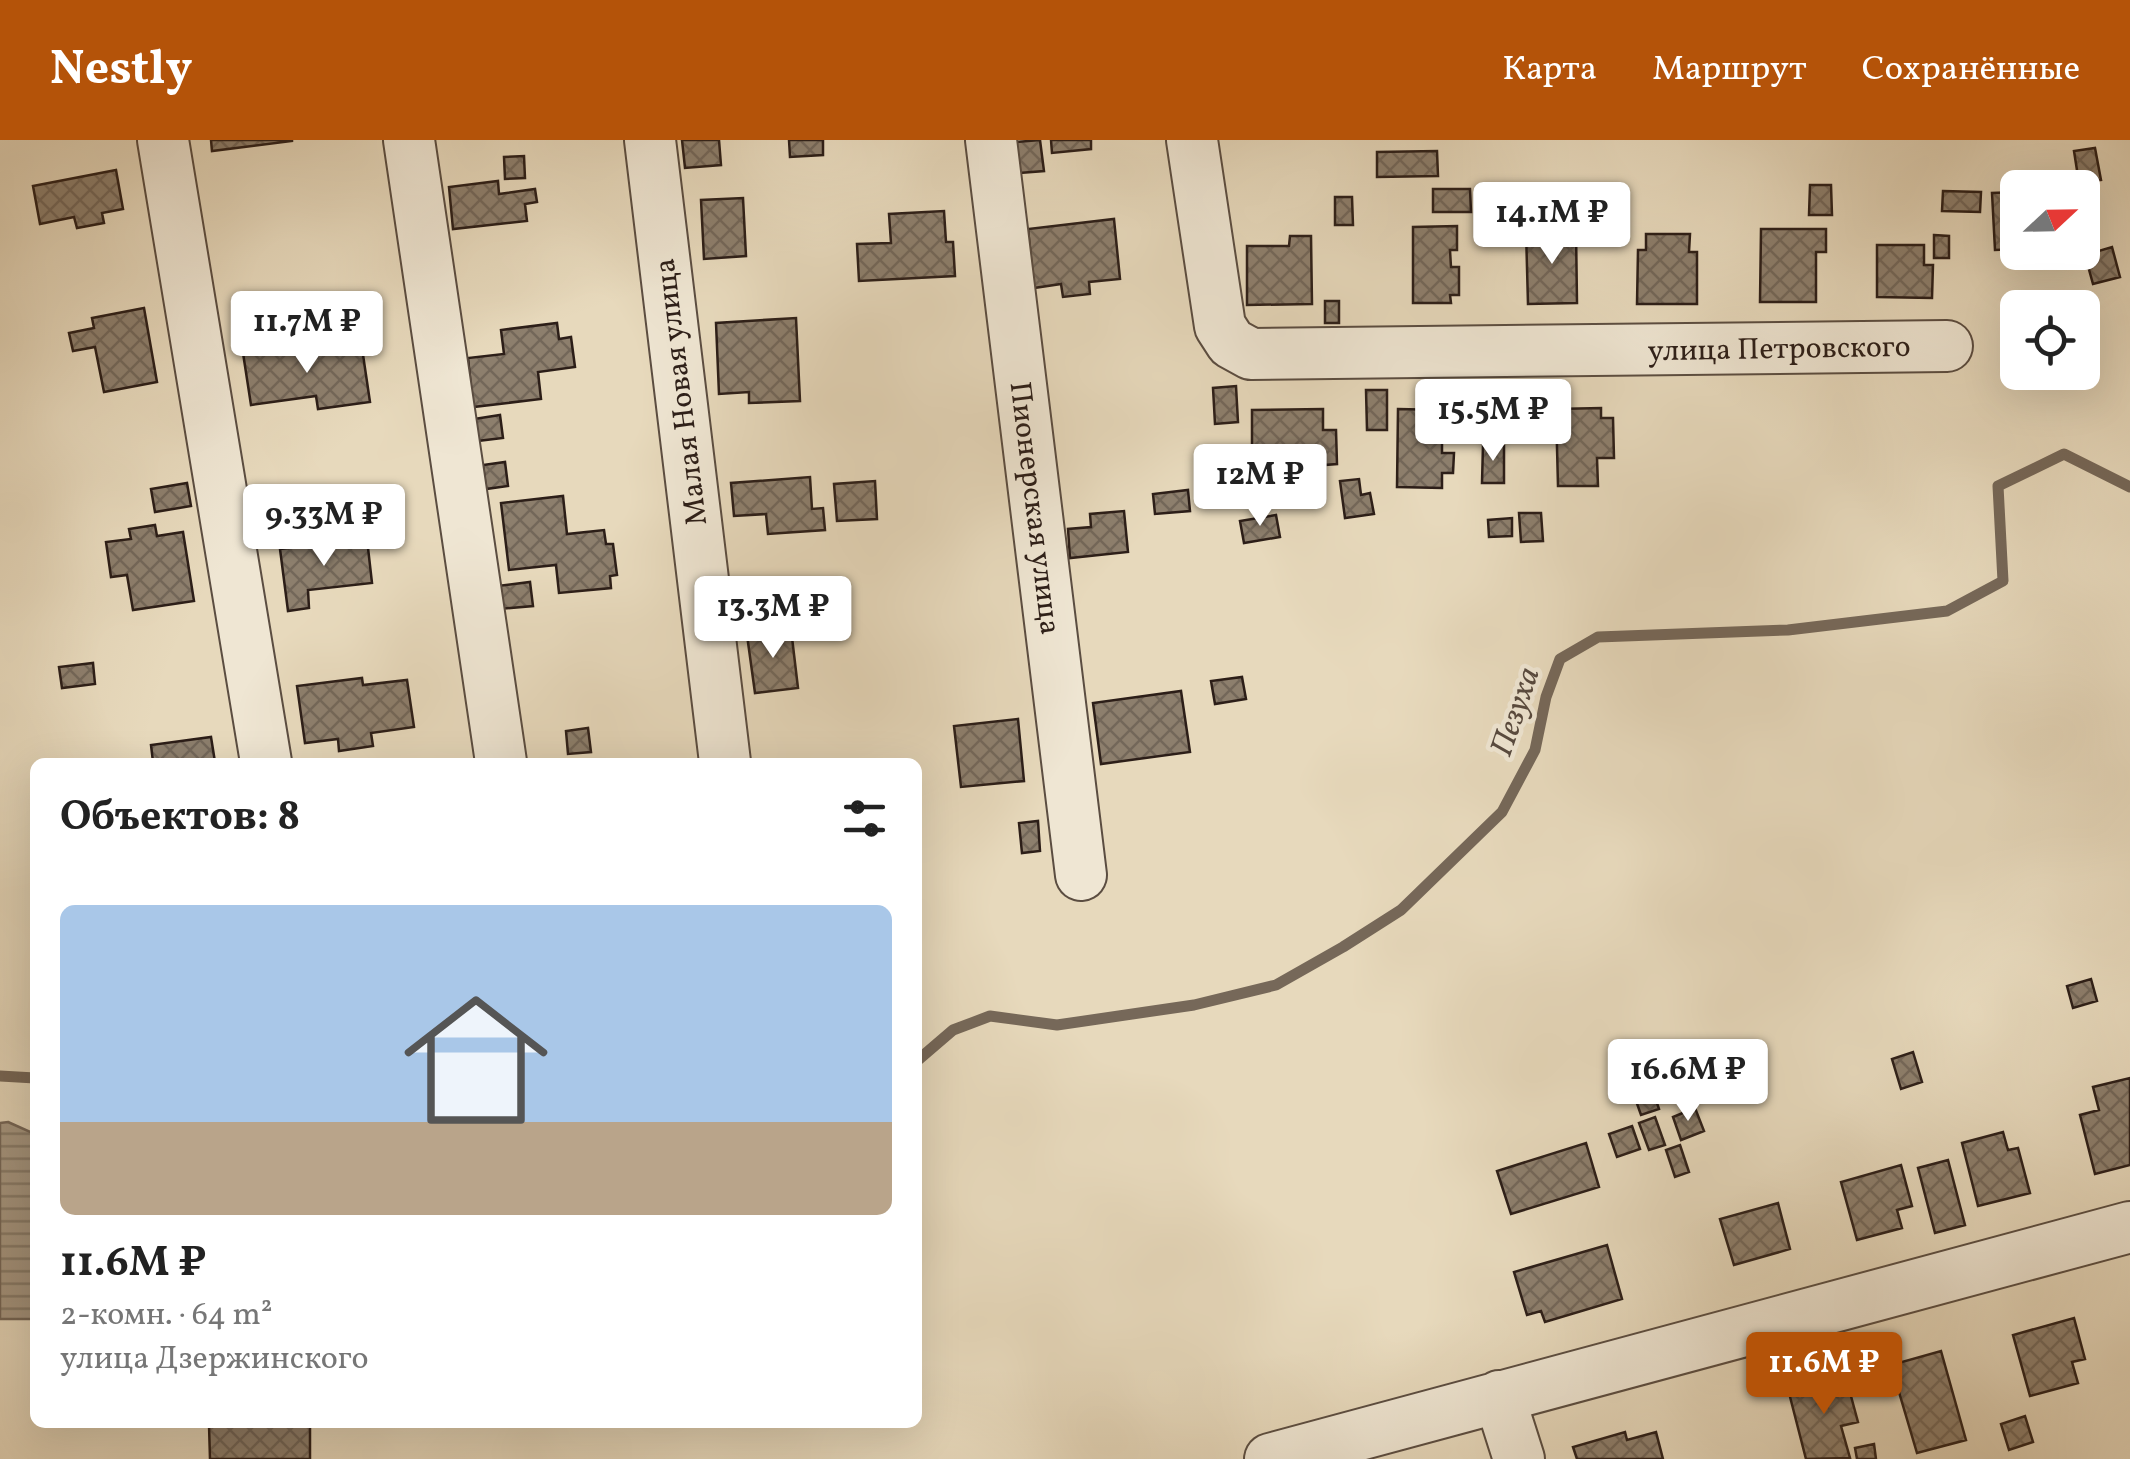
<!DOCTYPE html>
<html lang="ru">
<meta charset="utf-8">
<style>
:root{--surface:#fff;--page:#f6f6f6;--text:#222;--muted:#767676;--line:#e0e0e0;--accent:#b45309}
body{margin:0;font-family:Vollkorn,serif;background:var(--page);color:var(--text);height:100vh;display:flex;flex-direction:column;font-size:38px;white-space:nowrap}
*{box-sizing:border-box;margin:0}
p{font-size:32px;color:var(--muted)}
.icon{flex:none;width:55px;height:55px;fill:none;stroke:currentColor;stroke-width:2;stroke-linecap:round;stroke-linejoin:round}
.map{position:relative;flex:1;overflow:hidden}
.side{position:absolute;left:30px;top:618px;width:892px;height:670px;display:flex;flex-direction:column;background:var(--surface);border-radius:15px;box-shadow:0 10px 40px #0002}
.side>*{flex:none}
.needle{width:65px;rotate:68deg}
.controls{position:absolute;left:2000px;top:30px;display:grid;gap:20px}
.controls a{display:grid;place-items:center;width:100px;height:100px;border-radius:15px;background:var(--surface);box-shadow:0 10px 40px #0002;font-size:50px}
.price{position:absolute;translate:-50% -85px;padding:0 22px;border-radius:10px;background:#fff;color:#222;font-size:32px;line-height:65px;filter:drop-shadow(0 2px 5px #0008)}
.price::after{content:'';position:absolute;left:50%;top:60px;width:30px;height:22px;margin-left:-15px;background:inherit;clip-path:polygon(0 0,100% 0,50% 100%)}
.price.selected{background:var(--accent);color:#fff}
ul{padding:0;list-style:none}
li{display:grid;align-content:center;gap:20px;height:530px;padding:0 30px}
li+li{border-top:2px solid var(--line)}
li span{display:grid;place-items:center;height:310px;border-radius:15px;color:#555}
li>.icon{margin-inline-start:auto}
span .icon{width:180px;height:180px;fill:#fffc;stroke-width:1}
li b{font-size:42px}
h2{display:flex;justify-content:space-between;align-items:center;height:120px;padding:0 30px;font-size:42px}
header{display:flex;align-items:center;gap:60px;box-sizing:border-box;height:140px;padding:0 50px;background:var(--accent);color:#fff}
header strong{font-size:48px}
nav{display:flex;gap:55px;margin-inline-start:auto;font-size:35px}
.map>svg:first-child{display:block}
.water{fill:url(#water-rules);stroke:#766859;stroke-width:2.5}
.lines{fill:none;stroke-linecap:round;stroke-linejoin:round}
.stream{stroke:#766859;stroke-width:11}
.building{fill:url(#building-cross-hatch);stroke:#2c1e18;stroke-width:2.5}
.minor-casing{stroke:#5b4d41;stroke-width:54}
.minor{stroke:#efe6d3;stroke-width:50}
.labels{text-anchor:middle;stroke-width:9;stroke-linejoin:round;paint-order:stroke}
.street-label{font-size:30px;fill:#2c1e18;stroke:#efe6d3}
.water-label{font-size:32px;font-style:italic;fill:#57493e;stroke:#efe6d3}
</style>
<header>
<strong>Nestly</strong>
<nav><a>Карта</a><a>Маршрут</a><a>Сохранённые</a></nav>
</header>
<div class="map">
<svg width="2130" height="1319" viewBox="0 0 2130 1319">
<defs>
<pattern id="water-rules" width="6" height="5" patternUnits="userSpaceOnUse" patternTransform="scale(2.5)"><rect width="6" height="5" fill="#a79984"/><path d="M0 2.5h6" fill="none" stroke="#887c6b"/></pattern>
<pattern id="building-cross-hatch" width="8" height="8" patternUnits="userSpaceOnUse" patternTransform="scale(2.5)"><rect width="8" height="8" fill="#8d7f6d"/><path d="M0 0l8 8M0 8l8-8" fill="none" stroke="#736759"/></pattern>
</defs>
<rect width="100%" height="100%" fill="#e7d9bc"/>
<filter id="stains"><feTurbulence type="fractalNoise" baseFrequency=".002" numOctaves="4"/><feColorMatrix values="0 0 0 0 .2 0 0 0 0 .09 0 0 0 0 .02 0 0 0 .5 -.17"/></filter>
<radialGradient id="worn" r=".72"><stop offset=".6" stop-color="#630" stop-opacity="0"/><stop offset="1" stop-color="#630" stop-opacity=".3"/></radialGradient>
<!-- water -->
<path class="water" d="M 8,982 L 35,994 L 35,1179 L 0,1179 L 0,983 Z"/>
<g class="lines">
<!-- stream -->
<path class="stream" d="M 918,920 L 953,890 L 990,876 L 1057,885 L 1194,865 L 1276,845 L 1343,807 L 1401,770 L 1502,672 L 1535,610 L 1546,557 L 1560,519 L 1598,497 L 1788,490 L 1947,471 L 2003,441 L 1998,346 L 2064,314 L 2130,347
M 0,936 L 35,938"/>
</g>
<!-- building -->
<path class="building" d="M 211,0 L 292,0 L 292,1 L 212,11 Z
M 682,0 L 719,0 L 721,25 L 685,28 Z
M 789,0 L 823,0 L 823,15 L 790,17 Z
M 1040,0 L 1044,31 L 1008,34 L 1005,3 Z
M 1051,0 L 1091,0 L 1091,9 L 1052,13 Z
M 2095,8 L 2101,40 L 2079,43 L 2074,11 Z
M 1437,11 L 1438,36 L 1377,37 L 1377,12 Z
M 524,16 L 525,38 L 505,39 L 504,17 Z
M 116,30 L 123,69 L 102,73 L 104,83 L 77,88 L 74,77 L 40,84 L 33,46 Z
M 498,41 L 499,54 L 535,49 L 537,62 L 525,64 L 527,81 L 453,89 L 449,47 Z
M 1810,45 L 1831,45 L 1832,75 L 1809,75 Z
M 1433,49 L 1470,49 L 1471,72 L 1433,72 Z
M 1943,51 L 1981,52 L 1980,72 L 1942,71 Z
M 2018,52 L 2018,109 L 1995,110 L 1992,53 Z
M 1335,57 L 1352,57 L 1353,85 L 1335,85 Z
M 743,58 L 746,116 L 704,119 L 701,60 Z
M 944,71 L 946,102 L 953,102 L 955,136 L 859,141 L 857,104 L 891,103 L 889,74 Z
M 1114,79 L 1120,139 L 1089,142 L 1090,154 L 1063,157 L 1061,144 L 1034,148 L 1028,89 Z
M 1457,86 L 1457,110 L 1450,110 L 1451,127 L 1459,127 L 1459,155 L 1450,155 L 1451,163 L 1413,163 L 1413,87 Z
M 1761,89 L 1826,89 L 1826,112 L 1816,112 L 1816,162 L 1760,162 Z
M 1576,90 L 1577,163 L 1528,164 L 1526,91 Z
M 1646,94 L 1690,94 L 1689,112 L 1697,112 L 1697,164 L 1637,164 L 1638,110 L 1646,110 Z
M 1934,95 L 1949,96 L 1949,118 L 1934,118 Z
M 1290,96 L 1311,96 L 1312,164 L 1247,165 L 1247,106 L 1289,106 Z
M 1877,105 L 1924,105 L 1924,125 L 1933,125 L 1932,158 L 1877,157 Z
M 2112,107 L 2120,137 L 2093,144 L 2085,115 Z
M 1325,161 L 1339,161 L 1339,183 L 1325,183 Z
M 144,168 L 157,242 L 104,252 L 95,207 L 73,211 L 69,193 L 94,188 L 92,178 Z
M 796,178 L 800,261 L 749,263 L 749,252 L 719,254 L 716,183 Z
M 557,183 L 559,199 L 571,197 L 575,227 L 538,232 L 541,259 L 473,267 L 468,218 L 504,214 L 501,190 Z
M 307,204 L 309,215 L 362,208 L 370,262 L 318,269 L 316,256 L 251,265 L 243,213 Z
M 1236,246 L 1238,282 L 1215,284 L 1213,248 Z
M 1366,250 L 1387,250 L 1387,290 L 1367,290 Z
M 1601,268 L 1601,278 L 1613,278 L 1614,318 L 1597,318 L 1598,346 L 1558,346 L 1556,269 Z
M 1323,269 L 1323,290 L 1336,290 L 1337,324 L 1325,325 L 1325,359 L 1275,359 L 1275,324 L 1252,324 L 1252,270 Z
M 1398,269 L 1442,270 L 1442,313 L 1454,313 L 1453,333 L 1442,333 L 1442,348 L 1397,347 Z
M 500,275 L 503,298 L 477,301 L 474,279 Z
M 1483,305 L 1504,306 L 1504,343 L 1482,343 Z
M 505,322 L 508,346 L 486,349 L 483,325 Z
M 810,337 L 812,369 L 823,368 L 825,390 L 768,394 L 766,374 L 734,376 L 731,343 Z
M 1359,339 L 1361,355 L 1370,353 L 1374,374 L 1345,378 L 1340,341 Z
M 875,341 L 877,379 L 837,381 L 834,344 Z
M 187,343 L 191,366 L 155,372 L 151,349 Z
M 1188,350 L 1190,371 L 1155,374 L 1153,354 Z
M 563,356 L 567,394 L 604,390 L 606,404 L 613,404 L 617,435 L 610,436 L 611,448 L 559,453 L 556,425 L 509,430 L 501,363 Z
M 1124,371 L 1128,412 L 1070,418 L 1068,389 L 1091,387 L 1090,374 Z
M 1519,373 L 1541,373 L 1543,401 L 1521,402 Z
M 1276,375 L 1280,397 L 1244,403 L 1240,381 Z
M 1512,378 L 1512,396 L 1489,397 L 1488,380 Z
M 155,385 L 157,396 L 183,392 L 194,461 L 133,470 L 127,435 L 111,437 L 106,402 L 131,399 L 129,389 Z
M 367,399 L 372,443 L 308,450 L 309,468 L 288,471 L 280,409 Z
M 530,442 L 533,466 L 499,469 L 497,446 Z
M 791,489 L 798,548 L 755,553 L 747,495 Z
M 93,523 L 95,544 L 62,548 L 59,527 Z
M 1242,537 L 1246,559 L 1215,564 L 1211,541 Z
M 362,538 L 363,545 L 407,540 L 414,587 L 371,593 L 373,606 L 339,611 L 338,599 L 305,603 L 297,546 Z
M 1181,551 L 1190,612 L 1101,624 L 1093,563 Z
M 1018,579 L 1024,641 L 961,647 L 954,586 Z
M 588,588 L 591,612 L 568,614 L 566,591 Z
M 211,597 L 215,622 L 153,622 L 151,605 Z
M 1038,681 L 1040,711 L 1022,713 L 1019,683 Z
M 2091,839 L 2097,861 L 2073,868 L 2067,846 Z
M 1913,912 L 1922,942 L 1901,949 L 1892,919 Z
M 1641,915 L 1659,969 L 1641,975 L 1622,921 Z
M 2130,938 L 2130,1025 L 2095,1034 L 2080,975 L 2099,970 L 2093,947 Z
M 1695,968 L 1704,991 L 1681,1000 L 1673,977 Z
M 1655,977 L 1665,1005 L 1649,1010 L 1639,983 Z
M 1632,986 L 1640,1009 L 1617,1017 L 1609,994 Z
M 2003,992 L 2008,1010 L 2018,1008 L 2030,1053 L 1978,1066 L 1962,1003 Z
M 1586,1003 L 1599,1047 L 1511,1074 L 1497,1031 Z
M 1680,1005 L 1689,1032 L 1675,1037 L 1666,1010 Z
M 1948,1020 L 1965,1085 L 1935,1093 L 1918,1028 Z
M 1901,1025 L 1912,1066 L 1897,1070 L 1902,1088 L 1857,1100 L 1841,1042 Z
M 1778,1063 L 1790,1109 L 1734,1125 L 1720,1079 Z
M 1607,1105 L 1622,1159 L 1545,1182 L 1541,1171 L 1527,1175 L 1514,1132 Z
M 2074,1178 L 2085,1219 L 2072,1222 L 2078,1243 L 2030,1256 L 2013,1195 Z
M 1941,1211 L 1966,1300 L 1917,1313 L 1891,1225 Z
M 1845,1234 L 1858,1282 L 1841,1286 L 1850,1318 L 1806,1319 L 1788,1249 Z
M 2025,1276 L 2033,1302 L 2009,1310 L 2001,1284 Z
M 252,1282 L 310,1284 L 310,1319 L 210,1319 L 209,1285 Z
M 1625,1292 L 1627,1300 L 1656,1292 L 1663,1319 L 1577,1319 L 1573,1307 Z
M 1874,1304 L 1876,1319 L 1857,1319 L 1855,1308 Z"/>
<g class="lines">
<defs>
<path id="minor" d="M 163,0 L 266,622
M 409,0 L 501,622
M 650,0 L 725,622
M 991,0 L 1081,735
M 1192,0 L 1220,186 L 1231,203 L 1251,214 L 1947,206
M 1499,1256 L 1519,1319
M 1270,1319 L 2130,1087"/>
</defs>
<!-- minor casing -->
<use href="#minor" class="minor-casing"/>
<!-- minor -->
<use href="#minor" class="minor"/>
</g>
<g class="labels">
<!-- street labels -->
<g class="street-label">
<text transform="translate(1779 208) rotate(-1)" y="10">улица Петровского</text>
<text transform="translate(680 252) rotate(-97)" y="10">Малая Новая улица</text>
<text transform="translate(1036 368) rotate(83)" y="10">Пионерская улица</text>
</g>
<!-- water labels -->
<g class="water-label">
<text transform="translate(1514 571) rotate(-71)" y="11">Пезуха</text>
</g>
</g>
<rect width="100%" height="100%" filter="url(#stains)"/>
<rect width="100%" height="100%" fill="url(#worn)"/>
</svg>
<div class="controls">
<a><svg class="needle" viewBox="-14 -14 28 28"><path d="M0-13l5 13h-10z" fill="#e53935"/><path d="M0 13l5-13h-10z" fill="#767676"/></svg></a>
<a><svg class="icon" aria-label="locate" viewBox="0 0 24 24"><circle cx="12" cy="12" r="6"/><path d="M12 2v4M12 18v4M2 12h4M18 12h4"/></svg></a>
</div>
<b class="price" style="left:1552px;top:127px">14.1M ₽</b>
<b class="price" style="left:307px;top:236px">11.7M ₽</b>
<b class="price" style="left:1493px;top:324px">15.5M ₽</b>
<b class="price" style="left:1260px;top:389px">12M ₽</b>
<b class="price" style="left:324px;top:429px">9.33M ₽</b>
<b class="price" style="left:773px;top:521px">13.3M ₽</b>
<b class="price" style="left:1688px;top:984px">16.6M ₽</b>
<b class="price selected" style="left:1824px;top:1277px">11.6M ₽</b>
<section class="side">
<h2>Объектов: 8<svg class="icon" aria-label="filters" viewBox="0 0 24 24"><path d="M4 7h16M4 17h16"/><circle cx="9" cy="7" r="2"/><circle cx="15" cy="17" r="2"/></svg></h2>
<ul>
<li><span style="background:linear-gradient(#a9c7e8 70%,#b9a48a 0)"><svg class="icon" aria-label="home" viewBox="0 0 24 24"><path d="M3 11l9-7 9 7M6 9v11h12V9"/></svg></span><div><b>11.6M ₽</b><p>2-комн. · 64 m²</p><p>улица Дзержинского</p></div></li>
</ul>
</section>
</div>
